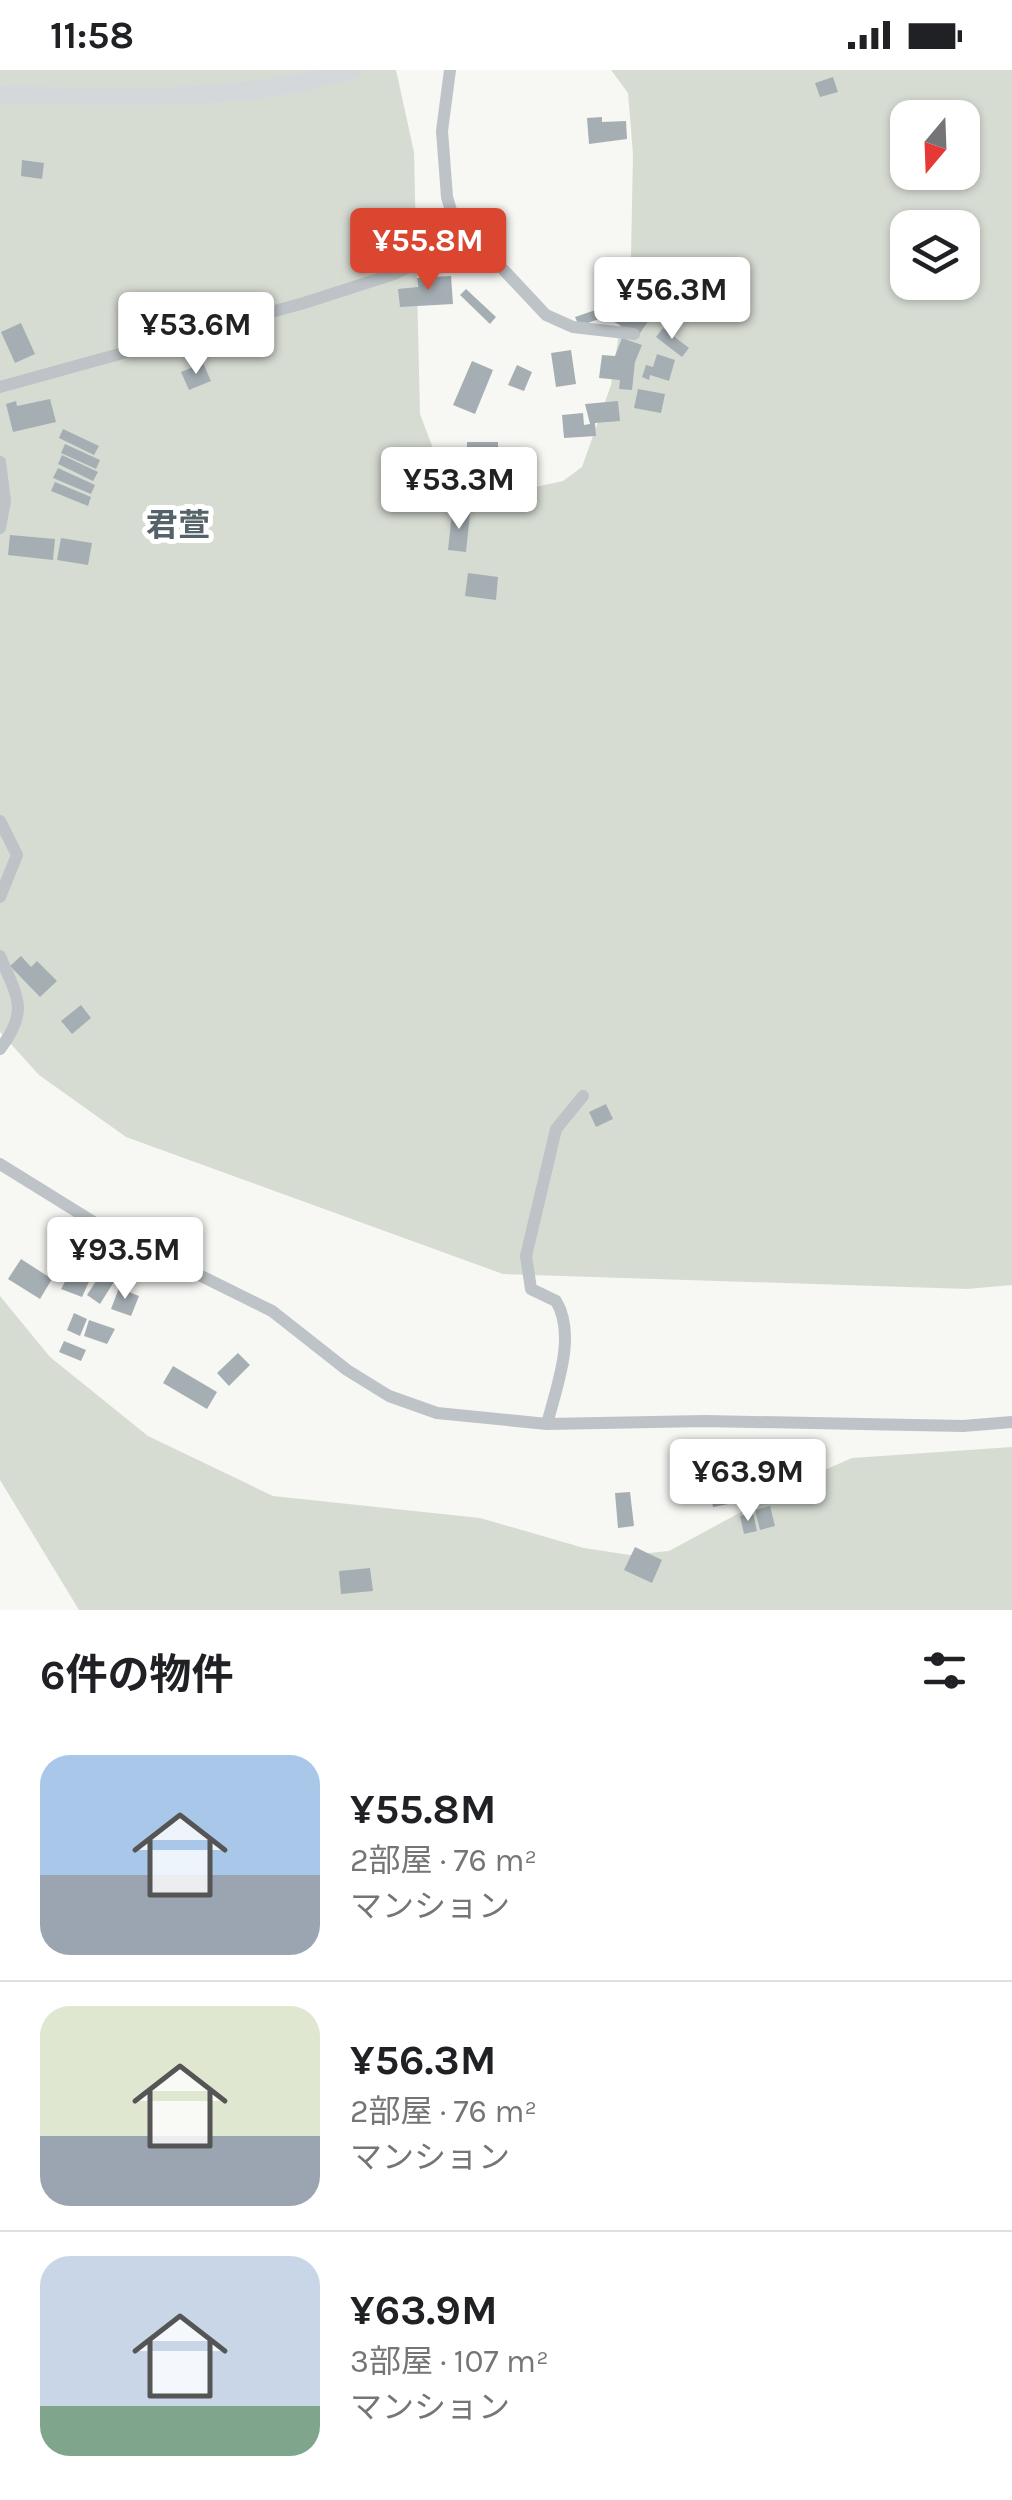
<!DOCTYPE html>
<html lang="ja">
<meta charset="utf-8">
<style>
:root{--surface:#fff;--page:#f6f6f6;--text:#202124;--muted:#757577;--line:#e0e0e0;--accent:#db4630}
body{margin:0;font-family:Karla,"Noto Sans JP",sans-serif;background:var(--page);color:var(--text);height:100vh;display:flex;flex-direction:column;font-size:38px;white-space:nowrap}
*{box-sizing:border-box;margin:0}
p{font-size:32px;color:var(--muted)}
.icon{flex:none;width:55px;height:55px;fill:none;stroke:currentColor;stroke-width:2;stroke-linecap:round;stroke-linejoin:round}
.map{position:relative;height:1540px;overflow:hidden}
.panel{display:flex;flex-direction:column;background:var(--surface);flex:1}
.panel>*{flex:none}
.needle{width:65px;rotate:199deg}
.fabs{position:absolute;left:890px;top:30px;display:grid;gap:20px}
.fabs a{display:grid;place-items:center;width:90px;height:90px;border-radius:20px;background:var(--surface);box-shadow:0 2px 8px #0004;font-size:50px}
.price{position:absolute;translate:-50% -85px;padding:0 22px;border-radius:10px;background:#fff;color:#222;font-size:32px;line-height:65px;filter:drop-shadow(0 2px 5px #0008)}
.price::after{content:'';position:absolute;left:50%;top:60px;width:30px;height:22px;margin-left:-15px;background:inherit;clip-path:polygon(0 0,100% 0,50% 100%)}
.price.selected{background:var(--accent);color:#fff}
ul{padding:0;list-style:none}
li{display:flex;align-items:center;gap:30px;height:250px;padding:0 40px}
li+li{border-top:2px solid var(--line)}
li span{display:grid;place-items:center;flex:none;width:280px;height:200px;border-radius:30px;color:#555}
li>.icon{margin-inline-start:auto}
span .icon{width:120px;height:120px;fill:#fffc;stroke-width:1}
li b{font-size:42px}
h2{display:flex;justify-content:space-between;align-items:center;height:120px;padding:0 40px;font-size:42px}
.status{display:flex;justify-content:space-between;align-items:center;height:70px;padding:0 50px;background:var(--surface);direction:ltr}
.status svg{height:28px;fill:currentColor}
.map>svg:first-child{display:block}
.green{fill:#d7dcd3;fill-rule:evenodd}
.building{fill:#a5afb3}
.lines{fill:none;stroke-linecap:round;stroke-linejoin:round}
.street{stroke:#bdc3c6;stroke-width:12}
.secondary{stroke:#d4d8db;stroke-width:18}
.labels{text-anchor:middle;stroke-width:10;stroke-linejoin:round;paint-order:stroke}
.quarter-label{font-size:32px;font-weight:bold;fill:#556269;stroke:#fff}
</style>
<div class="status"><b>11:58</b><svg viewBox="0 0 49 12"><path d="M0 12V9h3v3zM5 12V6h3v6zM10 12V3h3v9zM15 12V0h3v12zM26 1h20v11H26zM47 4h2v5h-2z"/></svg></div>
<div class="map">
<svg width="1012" height="1540" viewBox="0 0 1012 1540">
<rect width="100%" height="100%" fill="#f7f7f4"/>
<!-- green -->
<path class="green" d="M 0,0 L 396,0 L 414,82 L 420,344 L 442,402 L 499,425 L 563,411 L 582,397 L 611,315 L 631,186 L 633,84 L 628,23 L 611,0 L 1012,0 L 1012,1215 L 967,1219 L 503,1204 L 126,1067 L 39,1005 L 0,962 ZM 908,48 L 962,48 L 962,102 L 908,102 ZM 908,158 L 962,158 L 962,212 L 908,212 Z
M 0,1226 L 50,1287 L 148,1366 L 273,1426 L 480,1448 L 584,1478 L 630,1485 L 669,1481 L 795,1413 L 852,1388 L 1012,1377 L 1012,1540 L 79,1540 L 0,1410 Z"/>
<!-- building -->
<path class="building" d="M 833,7 L 838,22 L 820,27 L 815,13 Z
M 602,47 L 602,52 L 626,51 L 627,69 L 589,74 L 587,48 Z
M 22,90 L 44,93 L 42,109 L 21,106 Z
M 451,206 L 453,234 L 400,237 L 398,219 L 418,217 L 417,208 Z
M 466,219 L 496,247 L 490,254 L 460,225 Z
M 624,230 L 651,247 L 638,266 L 611,250 L 617,240 L 636,251 L 618,239 Z
M 607,236 L 611,245 L 579,256 L 575,247 Z
M 21,253 L 35,284 L 15,293 L 1,262 Z
M 663,258 L 689,278 L 682,287 L 656,267 Z
M 622,268 L 642,275 L 635,292 L 632,320 L 619,319 L 620,310 L 599,308 L 602,285 L 615,286 Z
M 571,280 L 576,314 L 556,317 L 551,283 Z
M 657,284 L 675,290 L 669,311 L 650,305 L 649,310 L 642,307 L 646,295 L 653,297 Z
M 472,291 L 493,300 L 475,344 L 453,335 Z
M 203,293 L 211,311 L 189,320 L 181,302 Z
M 517,295 L 532,302 L 524,321 L 508,315 Z
M 638,319 L 665,324 L 661,343 L 634,338 Z
M 50,329 L 56,352 L 13,362 L 6,334 L 16,331 L 17,336 Z
M 618,331 L 620,351 L 595,353 L 596,366 L 564,368 L 562,345 L 583,343 L 584,355 L 590,354 L 585,334 Z
M 63,359 L 99,376 L 94,385 L 59,368 Z
M 467,372 L 498,372 L 498,398 L 467,397 Z
M 65,374 L 100,390 L 96,399 L 61,383 Z
M 62,385 L 98,402 L 93,411 L 58,394 Z
M 58,398 L 95,415 L 91,424 L 53,408 Z
M 55,412 L 91,427 L 88,436 L 51,421 Z
M 452,442 L 470,444 L 466,482 L 448,480 Z
M 10,465 L 55,469 L 53,490 L 8,485 Z
M 61,468 L 92,473 L 88,495 L 57,490 Z
M 468,503 L 498,507 L 496,530 L 465,526 Z
M 21,886 L 31,897 L 37,891 L 57,911 L 40,927 L 10,896 Z
M 81,935 L 91,948 L 72,964 L 61,951 Z
M 606,1034 L 613,1049 L 596,1057 L 589,1042 Z
M 21,1189 L 52,1209 L 40,1229 L 8,1209 Z
M 109,1191 L 122,1199 L 100,1234 L 87,1225 Z
M 73,1197 L 92,1205 L 82,1227 L 61,1219 Z
M 119,1218 L 139,1226 L 131,1246 L 111,1239 Z
M 74,1243 L 87,1249 L 80,1266 L 67,1260 Z
M 89,1250 L 115,1259 L 107,1274 L 84,1266 Z
M 64,1271 L 86,1280 L 81,1291 L 59,1282 Z
M 238,1283 L 250,1295 L 229,1316 L 217,1303 Z
M 173,1296 L 217,1322 L 207,1339 L 163,1313 Z
M 723,1391 L 727,1409 L 708,1413 L 704,1395 Z
M 729,1416 L 733,1433 L 713,1437 L 710,1420 Z
M 630,1422 L 634,1456 L 618,1458 L 615,1423 Z
M 770,1436 L 775,1456 L 760,1460 L 755,1440 Z
M 753,1443 L 757,1461 L 744,1464 L 740,1446 Z
M 635,1477 L 662,1490 L 652,1513 L 624,1500 Z
M 370,1498 L 373,1521 L 341,1524 L 339,1501 Z"/>
<g class="lines">
<!-- street -->
<path class="street" d="M 450,0 L 442,61 L 447,127 L 455,154 L 484,179 L 546,245 L 573,257 L 634,264
M 0,317 L 304,233 L 394,204 L 425,189 L 455,154
M 0,392 L 5,431 L 0,458
M 0,751 L 17,785 L 0,827
M 0,886 C 17,927 30,940 0,979
M 0,1094 L 100,1156 L 272,1241 L 347,1300 L 389,1326 L 437,1343 L 547,1354 L 705,1351 L 963,1356 L 1012,1352
M 547,1354 C 556,1318 577,1266 556,1231 L 531,1219 L 526,1186 L 556,1059 L 583,1026"/>
<!-- secondary -->
<path class="secondary" d="M 0,25 C 118,26 238,34 353,0"/>
</g>
<g class="labels">
<!-- quarter labels -->
<g class="quarter-label">
<text x="178" y="466">君萱</text>
</g>
</g>
</svg>
<div class="fabs">
<a><svg class="needle" viewBox="-14 -14 28 28"><path d="M0-13l5 13h-10z" fill="#e53935"/><path d="M0 13l5-13h-10z" fill="#757577"/></svg></a>
<a><svg class="icon" aria-label="layers" viewBox="0 0 24 24"><path d="M12 4l9 5-9 5-9-5zM3 14l9 5 9-5"/></svg></a>
</div>
<b class="price selected" style="left:428px;top:223px">¥55.8M</b>
<b class="price" style="left:672px;top:272px">¥56.3M</b>
<b class="price" style="left:196px;top:307px">¥53.6M</b>
<b class="price" style="left:459px;top:462px">¥53.3M</b>
<b class="price" style="left:125px;top:1232px">¥93.5M</b>
<b class="price" style="left:748px;top:1454px">¥63.9M</b>
</div>
<section class="panel">
<h2>6件の物件<svg class="icon" aria-label="filters" viewBox="0 0 24 24"><path d="M4 7h16M4 17h16"/><circle cx="9" cy="7" r="2"/><circle cx="15" cy="17" r="2"/></svg></h2>
<ul>
<li><span style="background:linear-gradient(#a9c7e8 60%,#9aa5b1 0)"><svg class="icon" aria-label="home" viewBox="0 0 24 24"><path d="M3 11l9-7 9 7M6 9v11h12V9"/></svg></span><div><b>¥55.8M</b><p>2部屋 · 76 m²</p><p>マンション</p></div></li>
<li><span style="background:linear-gradient(#dfe7d0 65%,#9aa5b1 0)"><svg class="icon" aria-label="home" viewBox="0 0 24 24"><path d="M3 11l9-7 9 7M6 9v11h12V9"/></svg></span><div><b>¥56.3M</b><p>2部屋 · 76 m²</p><p>マンション</p></div></li>
<li><span style="background:linear-gradient(#c9d6e8 75%,#7fa58c 0)"><svg class="icon" aria-label="home" viewBox="0 0 24 24"><path d="M3 11l9-7 9 7M6 9v11h12V9"/></svg></span><div><b>¥63.9M</b><p>3部屋 · 107 m²</p><p>マンション</p></div></li>
</ul>
</section>
